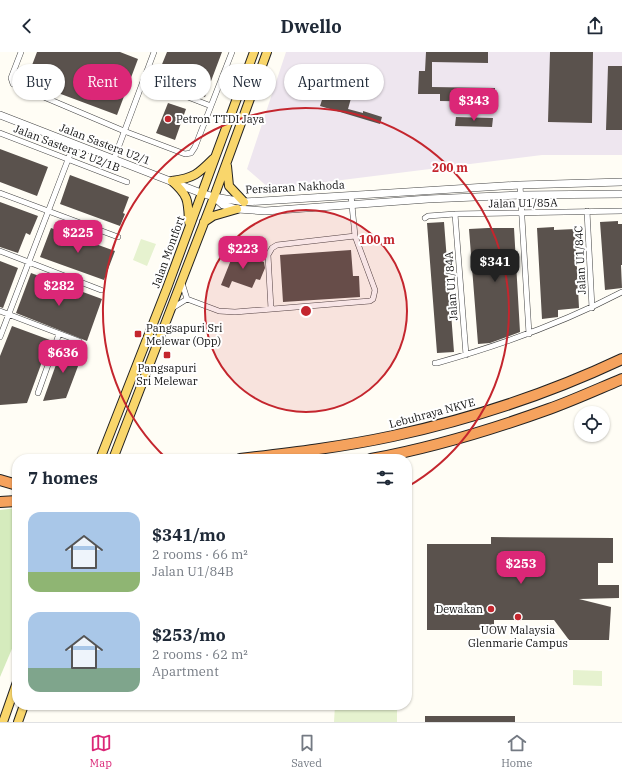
<!DOCTYPE html>
<meta charset="utf-8">
<style>
:root{--surface:#fff;--page:#f2f2f3;--text:#1f2937;--muted:#747a83;--line:#e0e1e3;--accent:#db2777}
body{margin:0;font-family:"IBM Plex Serif",serif;background:var(--page);color:var(--text);height:100vh;display:flex;flex-direction:column;font-size:15px;white-space:nowrap}
*{box-sizing:border-box;margin:0}
p{font-size:13px;color:var(--muted)}
.icon{flex:none;width:22px;height:22px;fill:none;stroke:currentColor;stroke-width:2;stroke-linecap:round;stroke-linejoin:round}
.map{position:relative;flex:1;overflow:hidden}
.panel{position:absolute;left:12px;top:402px;width:400px;height:256px;display:flex;flex-direction:column;background:var(--surface);border-radius:16px;box-shadow:0 1px 3px #0004}
.panel>*{flex:none}
.top-card{position:absolute;left:12px;top:12px;width:400px;height:36px;display:flex;gap:8px}
.controls{position:absolute;left:574px;top:354px;display:grid;gap:8px}
.controls a{display:grid;place-items:center;width:36px;height:36px;border-radius:50%;background:var(--surface);box-shadow:0 1px 3px #0004;font-size:20px}
.price{position:absolute;translate:-50% -34px;padding:0 9px;border-radius:8px;background:var(--accent);color:#fff;font-size:13px;line-height:26px;filter:drop-shadow(0 1px 2px #0008)}
.price::after{content:'';position:absolute;left:50%;top:24px;width:12px;height:9px;margin-left:-6px;background:inherit;clip-path:polygon(0 0,100% 0,50% 100%)}
.price.on{background:#222;color:#fff}
ul{padding:0;list-style:none}
li{display:flex;align-items:center;gap:12px;height:100px;padding:0 16px}
li span{display:grid;place-items:center;flex:none;width:112px;height:80px;border-radius:12px;color:#555}
li>.icon{margin-inline-start:auto}
span .icon{width:48px;height:48px;fill:#fffc;stroke-width:1}
li b{font-size:17px}
h2{display:flex;justify-content:space-between;align-items:center;height:48px;padding:0 16px;font-size:17px}
.pill{padding:0 14px;border-radius:18px;background:var(--surface);box-shadow:0 1px 3px #0004;font-size:14px;line-height:36px}
.pill.on{background:var(--accent);color:#fff}
header{display:flex;justify-content:space-between;align-items:center;height:52px;padding:0 16px;background:var(--surface);font-size:18px;font-weight:800}
.dock{display:flex;justify-content:space-around;align-items:center;height:56px;border-top:1px solid var(--line);background:var(--surface);font-size:11px;color:var(--muted)}
.dock a{display:grid;justify-items:center;gap:2px}
.dock .on{color:var(--accent)}
.map>svg:first-child{display:block}
.industrial{fill:#eee6ef}
.green{fill:#d5ebbd}
.pitch{fill:#e6f2cf}
.building{fill:#5a524d}
.lines{fill:none;stroke-linecap:round;stroke-linejoin:round}
.minor-casing{stroke:#444;stroke-width:6}
.tertiary-casing{stroke:#444;stroke-width:8}
.primary-casing{stroke:#222;stroke-width:10}
.motorway-casing{stroke:#222;stroke-width:12}
.minor{stroke:#fff;stroke-width:5}
.tertiary{stroke:#fff;stroke-width:7}
.primary{stroke:#f9d66b;stroke-width:8}
.motorway{stroke:#f5a25d;stroke-width:10}
.ring{fill:none;stroke:#c4262e;stroke-width:2}
.poi-dot{fill:#c4262e;stroke:#fff;stroke-width:1.5}
.labels{text-anchor:middle;stroke-width:4;stroke-linejoin:round;paint-order:stroke}
.poi-label{font-size:11px;fill:#111;stroke:#fff;text-anchor:start}
.street-label{font-size:11px;fill:#111;stroke:#fff}
.centre{fill:#c4262e;stroke:#fff;stroke-width:2}
.ring-label{font-size:12px;text-anchor:middle;font-weight:bold;fill:#c4262e;stroke:#fff;stroke-width:4;stroke-linejoin:round;paint-order:stroke}
</style>
<header><svg class="icon" aria-label="back" viewBox="0 0 24 24"><path d="M15 5l-7 7 7 7"/></svg>Dwello<svg class="icon" aria-label="share" viewBox="0 0 24 24"><path d="M12 15V3M7 8l5-5 5 5M5 13v7h14v-7"/></svg></header>
<div class="map">
<svg width="622" height="670" viewBox="0 0 622 670">
<rect width="100%" height="100%" fill="#fffdf5"/>
<!-- industrial -->
<path class="industrial" d="M 286,0 L 622,0 L 622,103 L 542,103 L 270,137 L 247,117 Z"/>
<!-- green -->
<path class="green" d="M 17,456 L 17,585 L 0,625 L 0,458 Z"/>
<!-- pitch -->
<path class="pitch" d="M 141,187 L 156,192 L 147,214 L 133,208 Z
M 573,618 L 602,619 L 602,634 L 573,633 Z
M 178,653 L 244,653 L 244,657 L 178,656 Z
M 335,653 L 397,653 L 397,670 L 334,670 Z"/>
<!-- building -->
<path class="building" d="M 37,0 L 120,0 L 138,7 L 117,63 L 26,29 Z
M 167,0 L 222,0 L 205,45 L 156,27 Z
M 426,0 L 488,0 L 488,11 L 432,10 L 432,35 L 495,36 L 495,50 L 440,49 L 440,42 L 418,42 L 419,19 L 425,19 Z
M 550,0 L 593,0 L 592,71 L 548,70 Z
M 608,14 L 622,14 L 622,78 L 606,78 Z
M 332,17 L 357,25 L 348,57 L 363,61 L 363,59 L 382,65 L 380,72 L 320,54 Z
M 168,51 L 186,57 L 175,88 L 156,81 Z
M 456,65 L 493,66 L 492,75 L 455,74 Z
M 0,97 L 48,115 L 37,144 L 0,130 Z
M 70,123 L 129,145 L 123,161 L 125,162 L 120,174 L 60,152 Z
M 0,150 L 38,164 L 30,183 L 26,181 L 18,201 L 0,195 Z
M 618,169 L 618,172 L 622,172 L 622,213 L 621,213 L 622,236 L 605,238 L 600,170 Z
M 444,170 L 454,300 L 437,301 L 427,171 Z
M 554,175 L 554,178 L 575,177 L 579,256 L 558,258 L 558,265 L 542,267 L 537,176 Z
M 51,176 L 115,199 L 104,228 L 40,205 Z
M 488,176 L 514,176 L 520,280 L 490,291 L 478,292 L 469,177 Z
M 235,198 L 264,210 L 265,216 L 260,228 L 256,227 L 252,236 L 232,229 L 229,236 L 221,233 Z
M 351,198 L 353,224 L 359,224 L 360,245 L 283,250 L 280,203 Z
M 0,209 L 18,216 L 3,256 L 0,255 Z
M 31,221 L 102,247 L 87,289 L 16,261 Z
M 12,274 L 50,288 L 27,351 L 0,353 L 0,304 Z
M 63,293 L 83,301 L 66,346 L 43,349 Z
M 491,485 L 613,486 L 613,511 L 598,511 L 598,533 L 619,533 L 619,546 L 579,547 L 611,555 L 609,588 L 569,588 L 554,568 L 494,568 L 494,578 L 427,578 L 427,492 L 491,492 Z
M 425,664 L 515,664 L 515,670 L 425,670 Z"/>
<g class="lines">
<defs>
<path id="minor" d="M 21,0 L 11,26 L 13,32 L 124,79 L 185,102 L 191,101 L 195,95 L 232,0
M 144,28 L 211,54
M 0,81 L 127,130
M 114,107 L 154,0
M 520,133 L 529,282
M 0,141 L 118,185
M 587,159 L 592,256
M 455,162 L 466,303
M 425,166 L 428,164 L 455,162 L 622,159
M 0,199 L 101,238
M 182,231 L 187,247
M 187,247 L 219,259 L 235,260 L 370,249 L 373,247 L 375,238 L 355,184 L 351,143
M 171,257 L 187,247
M 271,257 L 268,203 L 272,196 L 277,193 L 355,184
M 0,259 L 79,289
M 0,285 L 74,92
M 435,311 L 437,311 C 501,293 563,271 622,240
M 38,341 L 59,282"/>
<path id="tertiary" d="M 0,63 L 201,141 L 214,145 L 244,150 L 520,133 L 622,130
M 214,145 L 223,153 L 237,157 L 265,159 L 428,147 L 521,143 L 622,142"/>
<path id="primary" d="M 227,114 L 229,134 L 244,150
M 172,129 C 194,126 198,122 213,107
M 172,129 C 189,144 188,149 189,170
M 204,170 L 213,164 L 237,157
M 100,407 L 167,236 L 254,0
M 113,407 L 214,145 L 267,0
M 3,670 L 17,630
M 18,670 L 24,653"/>
<path id="motorway" d="M 240,407 C 291,401 342,395 393,384 C 471,367 550,341 622,307
M 371,407 C 431,396 491,378 549,357 C 574,348 598,337 622,327
M 0,428 L 17,433
M 0,450 L 17,449"/>
</defs>
<!-- minor casing -->
<use href="#minor" class="minor-casing"/>
<!-- tertiary casing -->
<use href="#tertiary" class="tertiary-casing"/>
<!-- primary casing -->
<use href="#primary" class="primary-casing"/>
<!-- motorway casing -->
<use href="#motorway" class="motorway-casing"/>
<!-- minor -->
<use href="#minor" class="minor"/>
<!-- tertiary -->
<use href="#tertiary" class="tertiary"/>
<!-- primary -->
<use href="#primary" class="primary"/>
<!-- motorway -->
<use href="#motorway" class="motorway"/>
</g>
<!-- distance rings -->
<circle cx="306" cy="259" r="101" fill="#c4262e" fill-opacity=".12"/>
<g class="ring">
<circle cx="306" cy="259" r="101"/>
<path d="M166 406A203 203 0 1 1 407 435"/>
</g>
<!-- markers -->
<g class="poi-dot">
<circle cx="168" cy="67" r="4"/>
<rect x="134" y="278" width="8" height="8" rx="2"/>
<rect x="163" y="299" width="8" height="8" rx="2"/>
<circle cx="491" cy="557" r="4"/>
<circle cx="518" cy="565" r="4"/>
</g>
<g class="labels">
<!-- poi labels -->
<g class="poi-label">
<text x="176" y="71">Petron TTDI Jaya</text>
<text x="146" y="280">Pangsapuri Sri<tspan x="146" dy="13">Melewar (Opp)</tspan></text>
<text x="167" y="320" text-anchor="middle">Pangsapuri<tspan x="167" dy="13">Sri Melewar</tspan></text>
<text x="483" y="561" text-anchor="end">Dewakan</text>
<text x="518" y="582" text-anchor="middle">UOW Malaysia<tspan x="518" dy="13">Glenmarie Campus</tspan></text>
</g>
<!-- street labels -->
<g class="street-label">
<text transform="translate(105 92) rotate(21)" y="4">Jalan Sastera U2/1</text>
<text transform="translate(67 96) rotate(21)" y="4">Jalan Sastera 2 U2/1B</text>
<text transform="translate(295 135) rotate(-3)" y="4">Persiaran Nakhoda</text>
<text transform="translate(523 151) rotate(-1)" y="4">Jalan U1/85A</text>
<text transform="translate(168 200) rotate(-70)" y="4">Jalan Montfort</text>
<text transform="translate(580 208) rotate(-93)" y="4">Jalan U1/84C</text>
<text transform="translate(451 234) rotate(-94)" y="4">Jalan U1/84A</text>
<text transform="translate(432 361) rotate(-15)" y="4">Lebuhraya NKVE</text>
</g>
</g>
<circle cx="306" cy="259" r="6" class="centre"/>
<g class="ring-label">
<text x="450" y="120">200 m</text>
<text x="377" y="192">100 m</text>
</g>
</svg>
<div class="controls">
<a><svg class="icon" aria-label="locate" viewBox="0 0 24 24"><circle cx="12" cy="12" r="6"/><path d="M12 2v4M12 18v4M2 12h4M18 12h4"/></svg></a>
</div>
<b class="price" style="left:474px;top:70px">$343</b>
<b class="price" style="left:78px;top:202px">$225</b>
<b class="price" style="left:243px;top:218px">$223</b>
<b class="price on" style="left:495px;top:231px">$341</b>
<b class="price" style="left:59px;top:255px">$282</b>
<b class="price" style="left:63px;top:322px">$636</b>
<b class="price" style="left:521px;top:533px">$253</b>
<div class="top-card">
<a class="pill">Buy</a>
<a class="pill on">Rent</a>
<a class="pill">Filters</a>
<a class="pill">New</a>
<a class="pill">Apartment</a>
</div>
<section class="panel">
<h2>7 homes<svg class="icon" aria-label="filters" viewBox="0 0 24 24"><path d="M4 7h16M4 17h16"/><circle cx="9" cy="7" r="2"/><circle cx="15" cy="17" r="2"/></svg></h2>
<ul>
<li><span style="background:linear-gradient(#a9c7e8 75%,#8fb573 0)"><svg class="icon" aria-label="home" viewBox="0 0 24 24"><path d="M3 11l9-7 9 7M6 9v11h12V9"/></svg></span><div><b>$341/mo</b><p>2 rooms · 66 m²</p><p>Jalan U1/84B</p></div></li>
<li><span style="background:linear-gradient(#a9c7e8 70%,#7fa58c 0)"><svg class="icon" aria-label="home" viewBox="0 0 24 24"><path d="M3 11l9-7 9 7M6 9v11h12V9"/></svg></span><div><b>$253/mo</b><p>2 rooms · 62 m²</p><p>Apartment</p></div></li>
</ul>
</section>
</div>
<nav class="dock">
<a class="on"><svg class="icon" aria-label="map" viewBox="0 0 24 24"><path d="M3 6l6-2 6 2 6-2v14l-6 2-6-2-6 2zM9 4v14M15 6v14"/></svg>Map</a>
<a><svg class="icon" aria-label="saved" viewBox="0 0 24 24"><path d="M7 4h10v16l-5-4-5 4z"/></svg>Saved</a>
<a><svg class="icon" aria-label="home" viewBox="0 0 24 24"><path d="M3 11l9-7 9 7M6 9v11h12V9"/></svg>Home</a>
</nav>
